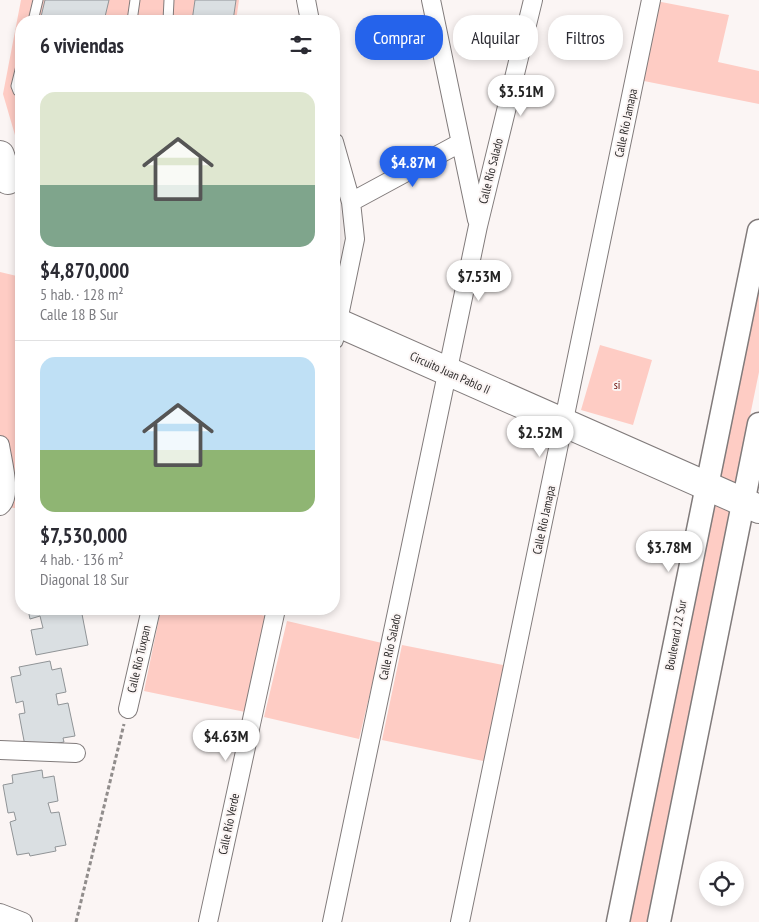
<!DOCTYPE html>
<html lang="es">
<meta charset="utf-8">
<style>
:root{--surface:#fff;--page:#f7f7f7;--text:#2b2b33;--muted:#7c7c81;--line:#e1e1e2;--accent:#2563eb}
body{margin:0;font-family:"PT Sans Narrow",sans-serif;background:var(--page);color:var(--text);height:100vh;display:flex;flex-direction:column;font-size:19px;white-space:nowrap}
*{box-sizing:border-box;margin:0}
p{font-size:16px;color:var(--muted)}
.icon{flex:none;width:28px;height:28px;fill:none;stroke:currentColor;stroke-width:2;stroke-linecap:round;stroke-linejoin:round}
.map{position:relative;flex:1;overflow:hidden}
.drawer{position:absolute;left:15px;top:15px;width:325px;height:600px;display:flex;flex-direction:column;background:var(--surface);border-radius:20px;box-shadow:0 2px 8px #0003}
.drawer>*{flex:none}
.banner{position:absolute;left:355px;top:15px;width:329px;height:45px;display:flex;gap:10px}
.controls{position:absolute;left:699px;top:861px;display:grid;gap:10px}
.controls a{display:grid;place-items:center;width:45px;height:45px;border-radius:50%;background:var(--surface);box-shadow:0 2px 8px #0003;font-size:25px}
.price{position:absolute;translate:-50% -42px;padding:0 11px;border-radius:18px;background:#fff;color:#222;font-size:16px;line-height:32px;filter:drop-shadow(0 1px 2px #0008)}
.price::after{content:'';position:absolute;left:50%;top:30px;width:15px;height:11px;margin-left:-8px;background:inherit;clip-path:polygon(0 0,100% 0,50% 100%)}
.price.active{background:var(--accent);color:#fff}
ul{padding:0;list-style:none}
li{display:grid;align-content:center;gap:10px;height:265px;padding:0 25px}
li+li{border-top:1px solid var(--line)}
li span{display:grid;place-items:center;height:155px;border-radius:15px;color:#555}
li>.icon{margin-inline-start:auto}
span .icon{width:90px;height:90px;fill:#fffc;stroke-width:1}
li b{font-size:21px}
h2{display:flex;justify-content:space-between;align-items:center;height:60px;padding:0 25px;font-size:21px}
.chip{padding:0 18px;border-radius:20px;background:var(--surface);box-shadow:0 2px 8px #0003;font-size:18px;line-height:45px}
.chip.active{background:var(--accent);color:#fff}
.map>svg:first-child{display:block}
.green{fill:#feccc4}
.building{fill:#dadfe2;stroke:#909497}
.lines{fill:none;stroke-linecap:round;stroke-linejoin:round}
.service-casing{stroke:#817b7b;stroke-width:11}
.minor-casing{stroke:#817b7b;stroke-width:20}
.tertiary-casing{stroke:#817b7b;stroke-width:25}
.primary-casing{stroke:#817b7b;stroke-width:30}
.path{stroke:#918d8c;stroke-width:3;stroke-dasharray:4 2.5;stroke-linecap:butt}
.service{stroke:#fff;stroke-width:9}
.minor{stroke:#fff;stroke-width:18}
.tertiary{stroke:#fff;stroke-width:22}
.primary{stroke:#fff;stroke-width:28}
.labels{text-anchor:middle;stroke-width:4;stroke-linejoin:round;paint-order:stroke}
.street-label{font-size:12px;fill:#2b2929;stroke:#fbf5f4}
.park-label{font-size:12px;fill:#6b0c07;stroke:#fbf5f4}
</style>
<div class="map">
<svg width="759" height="922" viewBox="0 0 759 922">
<rect width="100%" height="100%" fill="#fbf5f4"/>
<!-- green -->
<path class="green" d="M 21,0 L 239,0 L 236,21 L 21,21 L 21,147 L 17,142 L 3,94 Z
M 656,1 L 729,15 L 718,62 L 759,71 L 759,104 L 644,81 Z
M 0,272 L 21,277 L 21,509 L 0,506 Z
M 759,273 L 759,372 L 735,489 L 718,479 Z
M 600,345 L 652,360 L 633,425 L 581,410 Z
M 704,495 L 740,511 L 659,922 L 618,922 Z
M 161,609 L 232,609 L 266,616 L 245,712 L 144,691 Z
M 287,621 L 382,643 L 359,739 L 264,717 Z
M 402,645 L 508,666 L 488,762 L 382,740 Z"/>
<!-- building -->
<path class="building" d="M 45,0 L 109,0 L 104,21 L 40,21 Z
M 195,0 L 236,0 L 233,21 L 192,21 Z
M 28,609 L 81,609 L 88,645 L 36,655 L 31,630 L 43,628 L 40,616 L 30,619 Z
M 50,661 L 52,670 L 61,668 L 66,692 L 56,694 L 58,705 L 68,703 L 75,736 L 63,738 L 64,742 L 38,747 L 25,746 L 19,714 L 25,713 L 23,701 L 16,703 L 11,677 L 21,675 L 19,667 Z
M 42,770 L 43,778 L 54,776 L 58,801 L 48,803 L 51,813 L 59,812 L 66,845 L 55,847 L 56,851 L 30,856 L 29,853 L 17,855 L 10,822 L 16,820 L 14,812 L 8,813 L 3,785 L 13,783 L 12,775 Z"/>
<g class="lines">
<defs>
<path id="service" d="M 33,21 L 38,0
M 132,21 L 135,0
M 168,21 L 169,0
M 21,66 L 16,86 L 18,91 L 21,93"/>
<path id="minor" d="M 306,0 L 310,21
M 431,0 L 477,220
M 334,142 L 351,202 L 355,239 L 334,340
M 351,202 L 460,143
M 0,445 C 2,460 13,497 0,506
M 128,709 L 151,609
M 0,750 L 76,753
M 0,913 L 23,922
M 208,922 L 276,609
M 332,922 L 478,226 L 533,0
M 460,922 L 651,0"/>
<path id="tertiary" d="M 618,922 L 759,231
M 659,922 L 759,424"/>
<path id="primary" d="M 0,155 L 8,180
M 334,321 L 759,509"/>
</defs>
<!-- service casing -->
<use href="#service" class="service-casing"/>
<!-- minor casing -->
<use href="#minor" class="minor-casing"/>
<!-- tertiary casing -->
<use href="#tertiary" class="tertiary-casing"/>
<!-- primary casing -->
<use href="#primary" class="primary-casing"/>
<!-- path -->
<path class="path" d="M 76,922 L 124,724"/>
<!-- service -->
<use href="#service" class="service"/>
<!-- minor -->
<use href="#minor" class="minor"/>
<!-- tertiary -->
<use href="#tertiary" class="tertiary"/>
<!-- primary -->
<use href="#primary" class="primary"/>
</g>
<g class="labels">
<!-- street labels -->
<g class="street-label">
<text transform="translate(626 123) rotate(-78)" y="4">Calle Río Jamapa</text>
<text transform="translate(491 171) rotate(-76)" y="4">Calle Río Salado</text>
<text transform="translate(450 373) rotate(24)" y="4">Circuito Juan Pablo II</text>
<text transform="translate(544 520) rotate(-78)" y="4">Calle Río Jamapa</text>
<text transform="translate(676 635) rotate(-79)" y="4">Boulevard 22 Sur</text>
<text transform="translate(390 647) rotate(-78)" y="4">Calle Río Salado</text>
<text transform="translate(139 659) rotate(-77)" y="4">Calle Río Tuxpan</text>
<text transform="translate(229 824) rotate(-78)" y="4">Calle Río Verde</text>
</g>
<!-- park labels -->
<g class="park-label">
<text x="617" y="389">si</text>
</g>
</g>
</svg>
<div class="controls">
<a><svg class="icon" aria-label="locate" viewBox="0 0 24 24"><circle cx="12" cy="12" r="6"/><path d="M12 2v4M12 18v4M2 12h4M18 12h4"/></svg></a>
</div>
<b class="price" style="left:521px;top:117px">$3.51M</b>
<b class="price active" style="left:413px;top:188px">$4.87M</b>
<b class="price" style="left:479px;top:302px">$7.53M</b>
<b class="price" style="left:540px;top:458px">$2.52M</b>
<b class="price" style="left:669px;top:573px">$3.78M</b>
<b class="price" style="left:226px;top:762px">$4.63M</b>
<div class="banner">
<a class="chip active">Comprar</a>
<a class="chip">Alquilar</a>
<a class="chip">Filtros</a>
</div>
<section class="drawer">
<h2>6 viviendas<svg class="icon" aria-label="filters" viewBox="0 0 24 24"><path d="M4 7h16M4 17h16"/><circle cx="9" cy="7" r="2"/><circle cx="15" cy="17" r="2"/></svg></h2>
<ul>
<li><span style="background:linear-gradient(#dfe7d0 60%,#7fa58c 0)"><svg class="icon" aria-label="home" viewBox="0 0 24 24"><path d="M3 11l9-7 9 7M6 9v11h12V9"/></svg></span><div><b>$4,870,000</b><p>5 hab. · 128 m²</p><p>Calle 18 B Sur</p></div></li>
<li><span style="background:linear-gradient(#bfe0f5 60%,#8fb573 0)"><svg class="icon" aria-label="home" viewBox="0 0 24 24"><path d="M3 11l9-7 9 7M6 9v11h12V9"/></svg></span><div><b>$7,530,000</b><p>4 hab. · 136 m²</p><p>Diagonal 18 Sur</p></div></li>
</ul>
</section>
</div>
